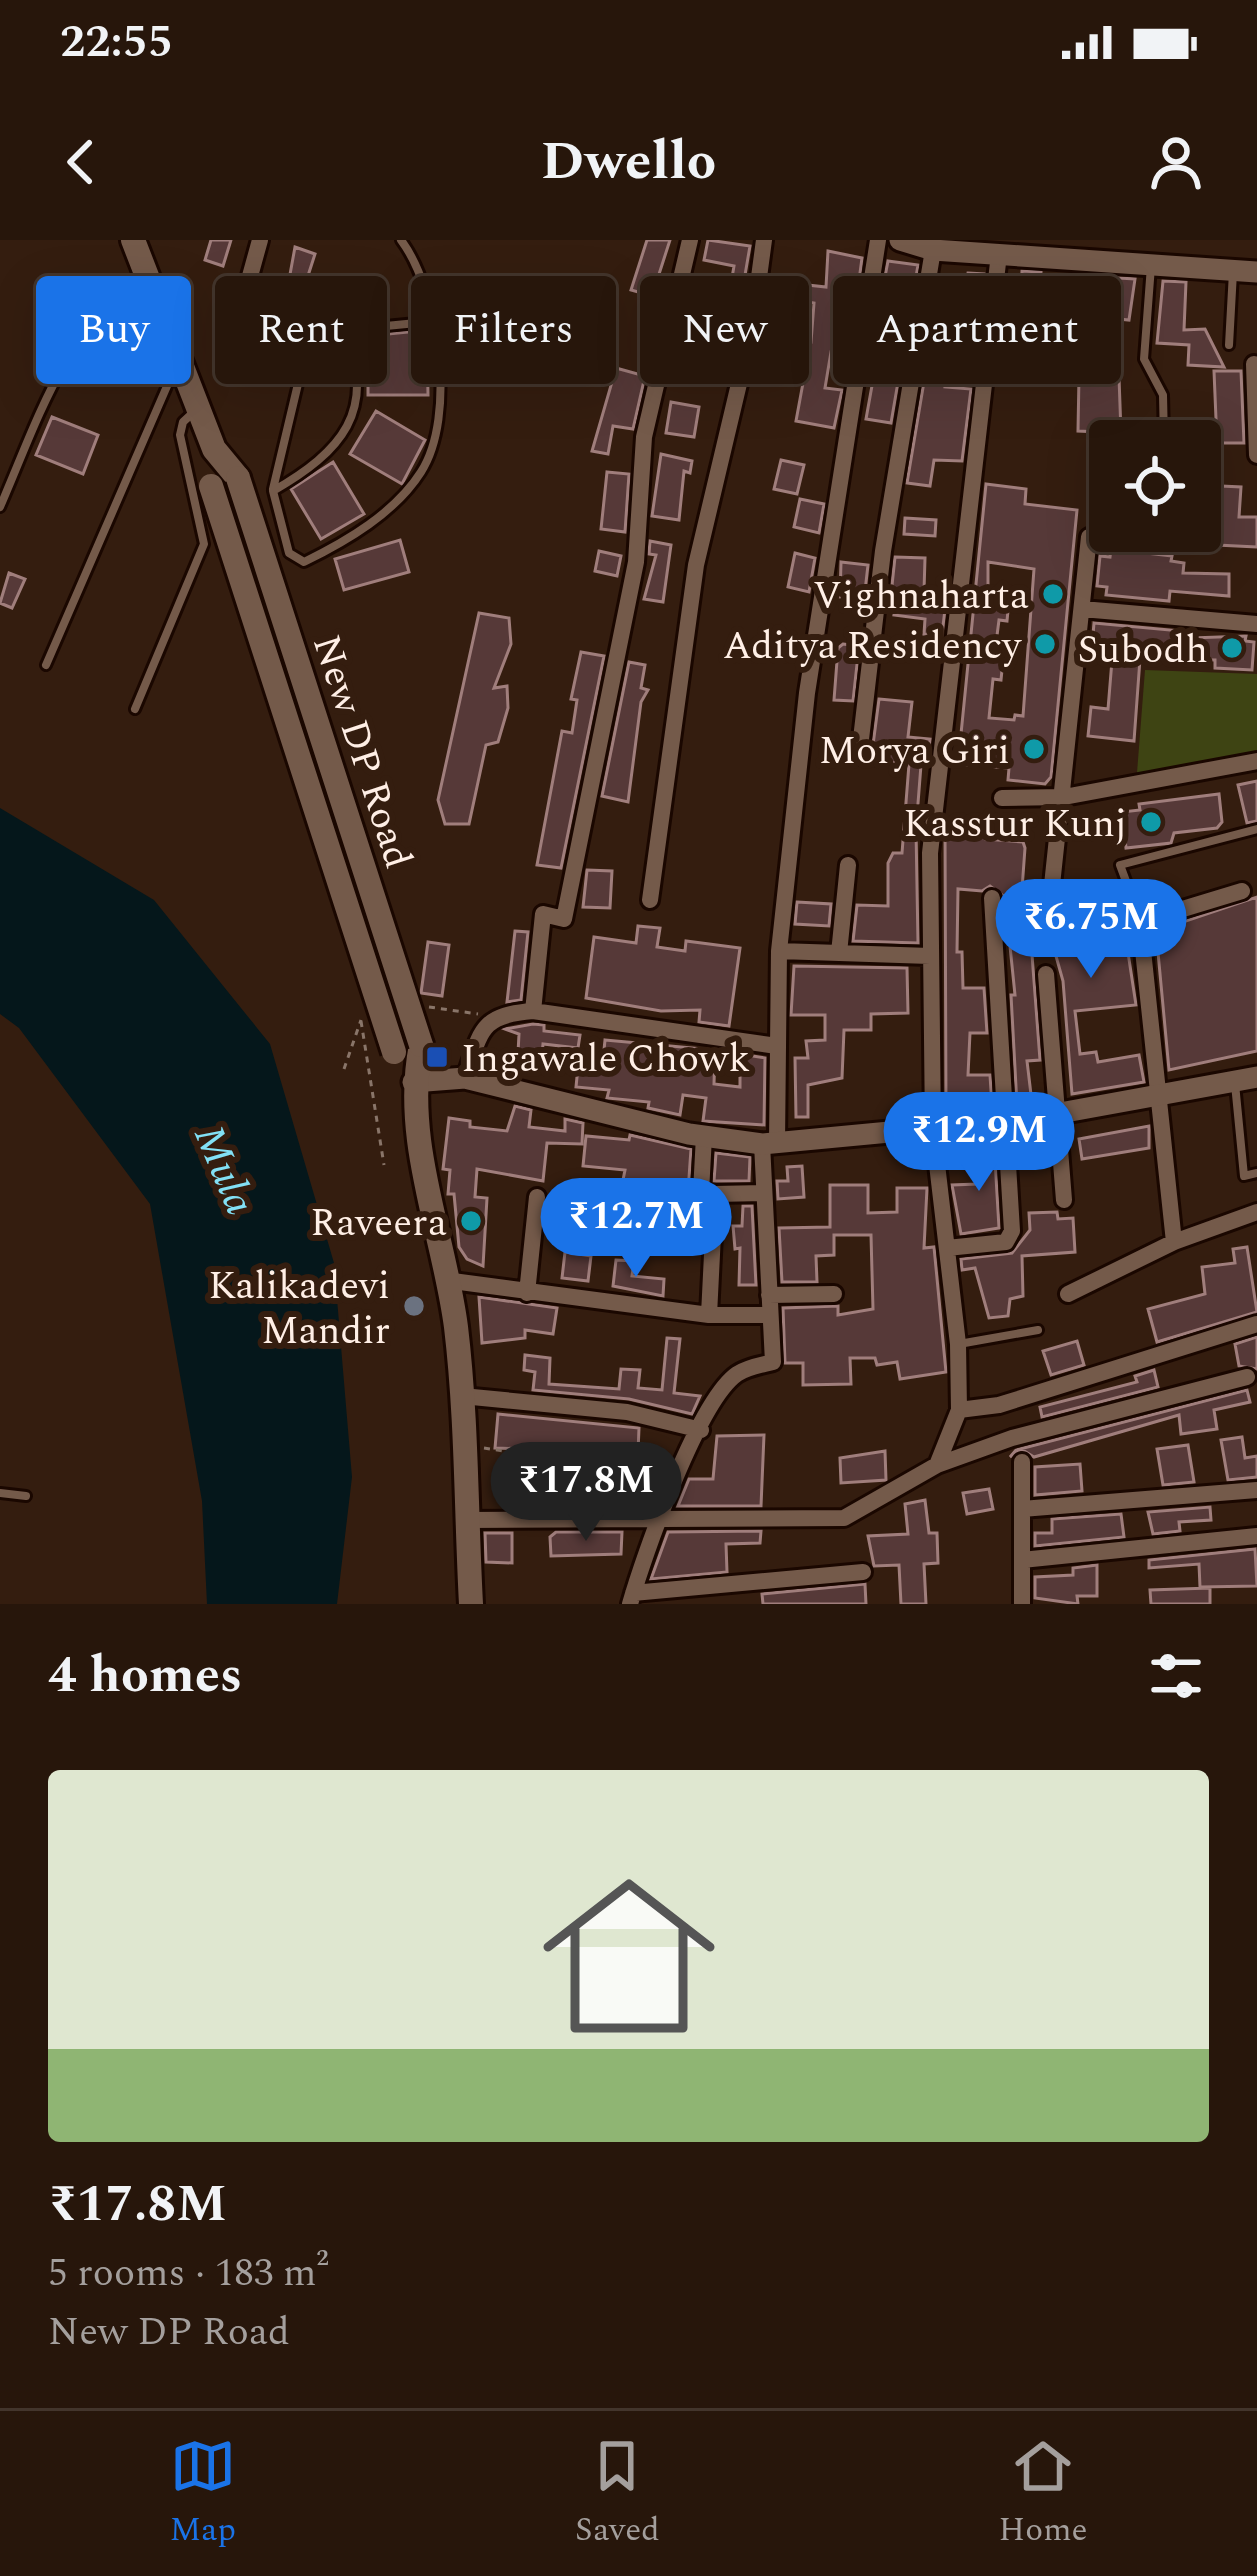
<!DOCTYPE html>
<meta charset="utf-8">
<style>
:root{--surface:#27160b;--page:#2f1f14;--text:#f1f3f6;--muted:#a49f9d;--line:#43352c;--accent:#1a73e8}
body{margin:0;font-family:Spectral,serif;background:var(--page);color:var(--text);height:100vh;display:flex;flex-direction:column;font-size:45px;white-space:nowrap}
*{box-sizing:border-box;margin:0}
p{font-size:39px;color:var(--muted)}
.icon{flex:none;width:66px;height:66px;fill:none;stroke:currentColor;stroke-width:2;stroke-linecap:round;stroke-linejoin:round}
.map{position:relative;height:1364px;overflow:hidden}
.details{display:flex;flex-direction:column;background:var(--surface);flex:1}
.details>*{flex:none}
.hud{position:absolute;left:36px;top:36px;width:1185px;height:108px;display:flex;gap:24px}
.controls{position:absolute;left:1089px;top:180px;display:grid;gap:24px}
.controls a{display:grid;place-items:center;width:132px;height:132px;border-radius:12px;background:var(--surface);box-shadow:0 12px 48px #0002,0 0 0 3px var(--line);font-size:60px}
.price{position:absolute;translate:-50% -102px;padding:0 27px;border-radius:42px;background:var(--accent);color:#fff;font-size:39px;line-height:78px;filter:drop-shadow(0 3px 6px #0008)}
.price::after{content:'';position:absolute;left:50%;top:72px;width:36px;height:27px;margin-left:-18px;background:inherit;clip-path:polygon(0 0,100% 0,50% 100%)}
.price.on{background:#222;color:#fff}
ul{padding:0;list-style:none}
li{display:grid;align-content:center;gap:24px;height:636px;padding:0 48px}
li+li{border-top:3px solid var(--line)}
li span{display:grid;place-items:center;height:372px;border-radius:12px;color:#555}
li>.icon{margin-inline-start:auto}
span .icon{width:216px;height:216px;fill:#fffc;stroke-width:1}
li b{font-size:51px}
h2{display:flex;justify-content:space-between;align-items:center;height:144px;padding:0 48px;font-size:51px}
.chip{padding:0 42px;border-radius:12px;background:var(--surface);box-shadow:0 12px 48px #0002,0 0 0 3px var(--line);font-size:42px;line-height:108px}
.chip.on{background:var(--accent);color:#fff}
.status{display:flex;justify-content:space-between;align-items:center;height:84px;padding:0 60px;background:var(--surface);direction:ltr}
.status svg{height:33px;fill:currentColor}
header{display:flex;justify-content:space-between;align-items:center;height:156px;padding:0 48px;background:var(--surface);font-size:54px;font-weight:700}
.tabs{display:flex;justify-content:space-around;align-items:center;height:168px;border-top:3px solid var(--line);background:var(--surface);font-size:33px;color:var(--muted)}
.tabs a{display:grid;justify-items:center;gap:6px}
.tabs .on{color:var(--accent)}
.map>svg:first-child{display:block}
.green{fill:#3e4413}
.water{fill:#05171b}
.building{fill:#563938;stroke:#a07e7c;stroke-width:3;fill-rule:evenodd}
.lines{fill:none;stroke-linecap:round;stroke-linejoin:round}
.service-casing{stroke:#1a0700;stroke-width:14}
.minor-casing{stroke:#1a0700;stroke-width:22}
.tertiary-casing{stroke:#1a0700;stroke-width:27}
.secondary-casing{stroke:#1a0700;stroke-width:30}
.path{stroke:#897569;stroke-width:3;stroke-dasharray:6 6;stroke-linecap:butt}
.service{stroke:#745a4a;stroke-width:8}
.minor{stroke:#745a4a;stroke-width:16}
.tertiary{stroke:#745a4a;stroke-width:21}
.secondary{stroke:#745a4a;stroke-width:24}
.secondary-bridge-casing{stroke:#1a0700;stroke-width:30;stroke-linecap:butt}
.secondary-bridge{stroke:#745a4a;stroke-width:24}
.culture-dot{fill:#0f9aa8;stroke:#341d0f;stroke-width:4.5}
.transit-dot{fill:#1a4fb4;stroke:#341d0f;stroke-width:4.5}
.worship-dot{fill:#6b7280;stroke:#341d0f;stroke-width:4.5}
.labels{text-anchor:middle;stroke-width:12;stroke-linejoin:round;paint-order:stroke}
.poi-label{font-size:39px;fill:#ffefe6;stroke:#341d0f;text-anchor:end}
.street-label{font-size:39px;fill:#ffefe6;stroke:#341d0f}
.water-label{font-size:42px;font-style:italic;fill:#82e0f5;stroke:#341d0f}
</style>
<div class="status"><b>22:55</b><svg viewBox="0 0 49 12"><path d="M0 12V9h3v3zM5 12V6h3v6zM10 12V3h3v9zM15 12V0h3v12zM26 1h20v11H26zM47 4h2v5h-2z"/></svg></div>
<header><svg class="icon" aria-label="back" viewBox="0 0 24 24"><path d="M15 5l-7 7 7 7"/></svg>Dwello<svg class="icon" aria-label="person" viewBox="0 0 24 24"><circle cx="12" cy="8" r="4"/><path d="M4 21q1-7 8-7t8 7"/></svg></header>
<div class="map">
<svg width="1257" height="1364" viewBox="0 0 1257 1364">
<rect width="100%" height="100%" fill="#341d0f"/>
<!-- green -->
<path class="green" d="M 1145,430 L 1257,434 L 1257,514 L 1137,533 Z"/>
<!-- water -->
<path class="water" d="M 0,568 L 154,660 L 270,804 L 334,1023 L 352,1237 L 337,1364 L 207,1364 L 202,1261 L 150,964 L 19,788 L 0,774 Z"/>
<!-- building -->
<path class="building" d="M 211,0 L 231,0 L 223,26 L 205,20 Z
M 647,0 L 670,0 L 652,56 L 631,50 Z
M 708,0 L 750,6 L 727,140 L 709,137 L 710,129 L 675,122 L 693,51 L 728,61 L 734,26 L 704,20 Z
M 295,7 L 315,14 L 305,45 L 289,40 Z
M 828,11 L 862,18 L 858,48 L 851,48 L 845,68 L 838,113 L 831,112 L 825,148 L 842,150 L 834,188 L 796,181 L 805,132 L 773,128 L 777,98 L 811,102 L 814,63 L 787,59 L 789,43 L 826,47 Z
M 888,21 L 918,25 L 891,183 L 866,179 L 877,118 L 886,119 L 895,43 L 884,42 Z
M 1022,31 L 1041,32 L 1040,47 L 1070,49 L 1070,61 L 1117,64 L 1119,38 L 1135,39 L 1129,80 L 1108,78 L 1106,105 L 1084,104 L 1085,76 L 1042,74 L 1037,138 L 998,134 L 1005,72 L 1020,73 Z
M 968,33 L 984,34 L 976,102 L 958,101 Z
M 1163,41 L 1186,42 L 1184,90 L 1205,89 L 1224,127 L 1188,125 L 1189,105 L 1157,103 Z
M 933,88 L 953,91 L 945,147 L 971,149 L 962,221 L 934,220 L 930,246 L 907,243 Z
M 418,91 L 427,91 L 428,155 L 368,155 L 368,96 Z
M 616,128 L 645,136 L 633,189 L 613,186 L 608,214 L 592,211 Z
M 1214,131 L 1241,131 L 1244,203 L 1217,203 Z
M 1079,136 L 1119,137 L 1121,193 L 1078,191 Z
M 671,162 L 699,167 L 694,197 L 666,193 Z
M 376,171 L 425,200 L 402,244 L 350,214 Z
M 52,177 L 98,195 L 83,234 L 36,215 Z
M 661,214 L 692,221 L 690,233 L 684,231 L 679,280 L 652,276 Z
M 781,220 L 804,225 L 797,254 L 774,249 Z
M 333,222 L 364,274 L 321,299 L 291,249 Z
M 607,232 L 629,234 L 625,292 L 601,289 Z
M 986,244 L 1026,249 L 1025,264 L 1077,270 L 1051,537 L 1045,544 L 1008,540 L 1009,528 L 958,524 ZM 988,322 L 1034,329 L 1023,476 L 1015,475 L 1014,480 L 989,478 L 993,439 L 1001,440 L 1003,420 L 994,419 L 999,380 L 1007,381 L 1009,360 L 988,358 Z
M 1221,246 L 1241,247 L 1239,277 L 1257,277 L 1257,307 L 1217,305 Z
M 800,259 L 824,264 L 819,293 L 794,287 Z
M 905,278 L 936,280 L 935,296 L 904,294 Z
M 400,300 L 409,332 L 344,350 L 335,319 Z
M 650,301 L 671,305 L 663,362 L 644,359 L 656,315 L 649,314 Z
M 1111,309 L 1172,316 L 1171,321 L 1184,323 L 1183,333 L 1229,334 L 1229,356 L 1170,351 L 1169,361 L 1106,355 L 1107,347 L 1097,346 L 1100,316 L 1110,317 Z
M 599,311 L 621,316 L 617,336 L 595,331 Z
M 795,313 L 815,318 L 809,352 L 788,347 Z
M 895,317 L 925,318 L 924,351 L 947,352 L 942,395 L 924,394 L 925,379 L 894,375 L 896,364 L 890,364 Z
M 841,322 L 868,325 L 864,360 L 840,357 Z
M 9,333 L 25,339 L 12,368 L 0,363 Z
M 479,373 L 509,378 L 511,404 L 494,448 L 507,446 L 508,468 L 498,502 L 486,505 L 469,584 L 445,584 L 438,560 Z
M 1094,383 L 1192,392 L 1191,398 L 1246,396 L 1245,401 L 1254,402 L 1252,430 L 1215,428 L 1215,420 L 1140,419 L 1134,501 L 1088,496 L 1091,467 L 1108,469 L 1113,408 L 1092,406 Z
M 843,404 L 859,406 L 853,461 L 834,460 L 838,408 Z
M 581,412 L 604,416 L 561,628 L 537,625 L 562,491 L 572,493 L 577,460 L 571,459 Z
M 629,422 L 645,425 L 641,448 L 648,450 L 641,462 L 628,562 L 602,556 Z
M 879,459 L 912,462 L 908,497 L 930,499 L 927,525 L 921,525 L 916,589 L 918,703 L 853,701 L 857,665 L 888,666 L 888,623 L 893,613 L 902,613 L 909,524 L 871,520 Z
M 1257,541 L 1257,581 L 1247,583 L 1238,545 Z
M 1219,554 L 1222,582 L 1217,588 L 1174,593 L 1171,603 L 1126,608 L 1122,572 L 1140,570 L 1139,564 Z
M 945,590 L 986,593 L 986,599 L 1023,602 L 1025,608 L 1021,663 L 1028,662 L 1040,820 L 1027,821 L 1032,863 L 1017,865 L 1011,755 L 1015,755 L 1005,657 L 990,646 L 982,651 L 958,649 L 957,712 L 962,712 L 963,748 L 984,748 L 987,793 L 970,793 L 968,835 L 990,835 L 992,867 L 946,872 Z
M 587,630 L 612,631 L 610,668 L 583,667 Z
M 1096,644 L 1107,696 L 1125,693 L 1136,765 L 1075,771 L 1080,814 L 1096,812 L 1098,822 L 1139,815 L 1144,842 L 1072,854 L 1063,741 L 1040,659 L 1058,656 L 1064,648 Z
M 1257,657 L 1257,811 L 1169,830 L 1156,691 Z
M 797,662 L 831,664 L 829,686 L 795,684 Z
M 638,686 L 660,688 L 657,707 L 685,711 L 686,701 L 740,708 L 729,786 L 699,782 L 700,770 L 661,771 L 586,758 L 594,697 L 636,703 Z
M 515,691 L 528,692 L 521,760 L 507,762 Z
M 428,702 L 449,705 L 442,756 L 421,753 Z
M 794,726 L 907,728 L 908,773 L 871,774 L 871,790 L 844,790 L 842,838 L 808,845 L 808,877 L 796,877 L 795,818 L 808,818 L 806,801 L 825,800 L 825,775 L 791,775 Z
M 533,784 L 544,785 L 544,791 L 580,795 L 578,808 L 543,804 L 542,815 L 518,813 L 519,794 L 505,789 Z
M 605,800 L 715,810 L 714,844 L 740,847 L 740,814 L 765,818 L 764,885 L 703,881 L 706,858 L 683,855 L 680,875 L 648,868 L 649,862 L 607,858 L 609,850 L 576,847 L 578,827 L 602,830 Z
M 515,866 L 531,870 L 529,887 L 565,891 L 565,879 L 583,883 L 582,904 L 547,903 L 543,941 L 477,929 L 475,957 L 487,958 L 483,1026 L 467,1019 L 459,1007 L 454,954 L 448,954 L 450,930 L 443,929 L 449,878 L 470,881 L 470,887 L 507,891 Z
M 1149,886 L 1149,908 L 1082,919 L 1079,899 Z
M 1046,891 L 1048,916 L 1020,919 L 1019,895 Z
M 630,895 L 691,909 L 688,952 L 702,965 L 701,975 L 659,977 L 661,946 L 623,940 L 625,930 L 583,926 L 586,896 L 629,900 Z
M 994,903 L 999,988 L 961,994 L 952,945 L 977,944 L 973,904 Z
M 716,913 L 750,917 L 749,941 L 714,941 Z
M 802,926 L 804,957 L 778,959 L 777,941 L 788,941 L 787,927 Z
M 830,945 L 868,945 L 868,973 L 897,972 L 897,948 L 927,948 L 924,1008 L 934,1007 L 946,1132 L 900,1139 L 897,1122 L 877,1125 L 875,1118 L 850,1118 L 851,1144 L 803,1145 L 803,1123 L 785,1123 L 783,1068 L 838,1066 L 838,1075 L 873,1069 L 871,995 L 834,995 L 834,1015 L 816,1016 L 817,1042 L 782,1042 L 779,988 L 830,987 Z
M 743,966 L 752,966 L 756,1045 L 739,1045 L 740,1008 L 735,1009 L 733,986 L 742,986 Z
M 1057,972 L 1058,979 L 1073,978 L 1075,1012 L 1022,1016 L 1023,1056 L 1010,1059 L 1008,1076 L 989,1078 L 975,1028 L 962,1030 L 961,1019 L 1012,1013 L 1030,990 L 1029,973 Z
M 1247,1007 L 1257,1072 L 1157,1102 L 1148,1069 L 1205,1054 L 1202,1027 L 1235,1023 L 1233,1009 Z
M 565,1012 L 591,1016 L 588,1041 L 562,1038 Z
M 616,1020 L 634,1021 L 632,1036 L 664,1039 L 663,1056 L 613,1046 Z
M 479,1057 L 557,1068 L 553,1094 L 525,1090 L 525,1098 L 482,1103 Z
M 1257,1097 L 1257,1129 L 1239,1126 L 1235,1104 Z
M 667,1098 L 680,1099 L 674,1153 L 700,1156 L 692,1174 L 629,1159 L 533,1150 L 535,1132 L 524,1130 L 525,1115 L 550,1118 L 549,1144 L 619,1149 L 621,1129 L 640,1130 L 638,1148 L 662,1150 Z
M 1077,1101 L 1084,1125 L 1051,1135 L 1043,1111 Z
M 1154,1130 L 1158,1147 L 1042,1177 L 1040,1167 L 1137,1142 L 1135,1136 Z
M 1247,1150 L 1250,1162 L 1214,1170 L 1217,1189 L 1181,1194 L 1179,1175 L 1034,1217 L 1021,1209 L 1010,1217 L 1016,1210 Z
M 498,1174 L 639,1188 L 638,1212 L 495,1208 Z
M 764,1195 L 761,1266 L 678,1266 L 689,1239 L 713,1239 L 717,1196 Z
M 1242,1197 L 1245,1218 L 1257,1216 L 1257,1237 L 1228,1240 L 1221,1200 Z
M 1188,1205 L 1194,1242 L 1163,1245 L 1157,1209 Z
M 885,1211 L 886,1240 L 841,1243 L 840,1218 Z
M 1080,1224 L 1082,1251 L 1035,1255 L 1035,1227 Z
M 601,1242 L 601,1259 L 541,1263 L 543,1246 L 573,1249 L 572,1243 Z
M 989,1249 L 993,1269 L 967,1274 L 963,1253 Z
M 925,1260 L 929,1293 L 937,1293 L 938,1323 L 924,1324 L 926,1364 L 901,1364 L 899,1325 L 874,1326 L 868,1296 L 908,1294 L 905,1264 Z
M 1210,1267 L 1211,1280 L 1179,1282 L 1180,1291 L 1153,1294 L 1148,1272 Z
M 1121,1274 L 1124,1297 L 1035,1306 L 1035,1293 L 1052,1293 L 1052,1279 Z
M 761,1291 L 760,1303 L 726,1304 L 727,1332 L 651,1339 L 668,1292 Z
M 556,1292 L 622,1292 L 621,1314 L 551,1316 L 550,1297 Z
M 485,1293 L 512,1293 L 512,1323 L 486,1322 Z
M 1255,1309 L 1257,1346 L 1200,1347 L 1199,1324 L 1149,1328 L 1149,1320 Z
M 1097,1325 L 1097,1356 L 1077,1356 L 1078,1364 L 1035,1358 L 1035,1337 L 1073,1335 L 1073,1328 Z
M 865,1344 L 866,1364 L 763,1364 L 762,1354 Z
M 1210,1348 L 1210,1364 L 1151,1364 L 1150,1350 Z"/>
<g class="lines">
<defs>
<path id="service" d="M 1151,26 L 1144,119 L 1163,155 L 1164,201
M 327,62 L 345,90 L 437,81
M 345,90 C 378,171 341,212 273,251 L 289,313 L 304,322 C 347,301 395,273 421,232 C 457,176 439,51 401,0
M 1229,105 L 1233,32
M 273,249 L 312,85
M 0,267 C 35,187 65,88 141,38
M 46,425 L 174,130
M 135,469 L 204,304 L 180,195 L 183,182 L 196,170
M 1133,660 L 1120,625 L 1257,589
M 1235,844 L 1244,936 L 1257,933
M 959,1104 L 1038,1090
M 0,1253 L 26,1256"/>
<path id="minor" d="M 231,105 L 260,0
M 1254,124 L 1257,215
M 1082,369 L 1257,384
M 859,516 L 883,311 L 933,10
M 1002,558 L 1064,557 L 1257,521
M 1052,645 L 1089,297
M 650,660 L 696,325 L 752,89 L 764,0
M 1133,661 L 1140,682 L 1242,651
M 1140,682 L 1174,1002
M 779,711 L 930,716
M 839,713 L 848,625
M 1046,734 L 1064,960
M 533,771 L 543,674 L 564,679 L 636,322 L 644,197 L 690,0
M 465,838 C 481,792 479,775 533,771 L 777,806
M 704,896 L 701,952 L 715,954
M 777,903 L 779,711 L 807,453 L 878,0
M 947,1008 L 1006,1002 L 1012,991 L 992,658
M 445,1040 L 709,1075 L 770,1075
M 527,1053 L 537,957
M 1068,1054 L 1174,1002 L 1257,972
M 769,1055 L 834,1054
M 709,1075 L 715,954 L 764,953
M 462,1156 L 627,1172 L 701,1190
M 959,1170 L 999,1165 L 1257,1084
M 937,1225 L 1012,1198 L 1247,1137
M 1022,1269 L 1257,1250
M 467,1280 L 844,1278 L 937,1225 L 959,1170 L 958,1104 L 933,890 L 930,613 L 999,14
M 1022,1320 L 1257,1296
M 633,1353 L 863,1332
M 630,1364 C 644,1315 698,1161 737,1134 C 747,1127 761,1125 773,1122 L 762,904
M 1022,1364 L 1022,1222"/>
<path id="tertiary" d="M 900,0 L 933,10 L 1257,32
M 413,842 L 465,838 L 689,894 L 762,904 L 1027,879 L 1257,837"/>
<path id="secondary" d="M 133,0 L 214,209 L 238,238
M 421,805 C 402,900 444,994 456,1087 C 467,1179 466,1272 471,1364"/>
</defs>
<!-- service casing -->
<use href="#service" class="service-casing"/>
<!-- minor casing -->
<use href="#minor" class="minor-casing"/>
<!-- tertiary casing -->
<use href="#tertiary" class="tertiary-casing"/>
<!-- secondary casing -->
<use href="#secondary" class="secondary-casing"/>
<!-- path -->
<path class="path" d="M 429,767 L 478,774
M 361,781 L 384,925
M 344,829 L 361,780
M 484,1208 L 658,1235"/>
<!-- service -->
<use href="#service" class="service"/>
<!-- minor -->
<use href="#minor" class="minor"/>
<!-- tertiary -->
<use href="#tertiary" class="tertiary"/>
<!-- secondary -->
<use href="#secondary" class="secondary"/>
<defs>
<path id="secondary-bridge" d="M 238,238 L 421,805
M 211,246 L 394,812"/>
</defs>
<!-- secondary-bridge casing -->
<use href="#secondary-bridge" class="secondary-bridge-casing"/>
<!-- secondary-bridge -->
<use href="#secondary-bridge" class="secondary-bridge"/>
</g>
<!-- markers -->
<g class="culture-dot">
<circle cx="1053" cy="354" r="12"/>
<circle cx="1045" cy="404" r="12"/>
<circle cx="1232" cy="408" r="12"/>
<circle cx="1034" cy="509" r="12"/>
<circle cx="1151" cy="582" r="12"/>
<circle cx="471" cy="981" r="12"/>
</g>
<rect class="transit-dot" x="425" y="805" width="24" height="24" rx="6"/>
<circle class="worship-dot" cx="414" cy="1066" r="12"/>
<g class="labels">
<!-- poi labels -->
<g class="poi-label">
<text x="1029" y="368">Vighnaharta</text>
<text x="1021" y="418">Aditya Residency</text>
<text x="1208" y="422">Subodh</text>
<text x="1010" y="523">Morya Giri</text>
<text x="1127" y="596">Kasstur Kunj</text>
<text x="461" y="831" text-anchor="start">Ingawale Chowk</text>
<text x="447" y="995">Raveera</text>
<text x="390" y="1058">Kalikadevi<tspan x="390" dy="45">Mandir</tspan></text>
</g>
<!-- street labels -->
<g class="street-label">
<text transform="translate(364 511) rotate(72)" y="14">New DP Road</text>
</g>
<!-- water labels -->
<g class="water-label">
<text transform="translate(226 929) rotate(67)" y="15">Mula</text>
</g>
</g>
</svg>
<div class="controls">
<a><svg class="icon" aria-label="locate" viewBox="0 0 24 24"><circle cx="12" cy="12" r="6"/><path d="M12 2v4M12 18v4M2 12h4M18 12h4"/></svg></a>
</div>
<b class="price" style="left:1091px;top:741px">₹6.75M</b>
<b class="price" style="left:979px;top:954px">₹12.9M</b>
<b class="price" style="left:636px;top:1040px">₹12.7M</b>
<b class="price on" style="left:586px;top:1304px">₹17.8M</b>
<div class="hud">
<a class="chip on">Buy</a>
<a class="chip">Rent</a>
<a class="chip">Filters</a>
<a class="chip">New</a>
<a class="chip">Apartment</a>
</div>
</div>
<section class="details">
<h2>4 homes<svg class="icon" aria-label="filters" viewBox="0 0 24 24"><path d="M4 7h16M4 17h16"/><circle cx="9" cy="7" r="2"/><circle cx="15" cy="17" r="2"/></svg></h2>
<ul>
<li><span style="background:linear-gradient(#dfe7d0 75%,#8fb573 0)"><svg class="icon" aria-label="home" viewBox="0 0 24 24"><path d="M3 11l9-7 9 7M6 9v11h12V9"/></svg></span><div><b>₹17.8M</b><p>5 rooms · 183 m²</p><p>New DP Road</p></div></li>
</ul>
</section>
<nav class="tabs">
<a class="on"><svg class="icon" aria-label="map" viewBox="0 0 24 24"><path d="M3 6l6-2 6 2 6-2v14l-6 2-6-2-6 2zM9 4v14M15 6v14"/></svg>Map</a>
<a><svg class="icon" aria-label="saved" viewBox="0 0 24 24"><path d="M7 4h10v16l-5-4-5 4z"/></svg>Saved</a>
<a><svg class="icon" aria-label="home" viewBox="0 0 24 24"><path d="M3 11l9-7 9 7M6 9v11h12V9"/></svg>Home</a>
</nav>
